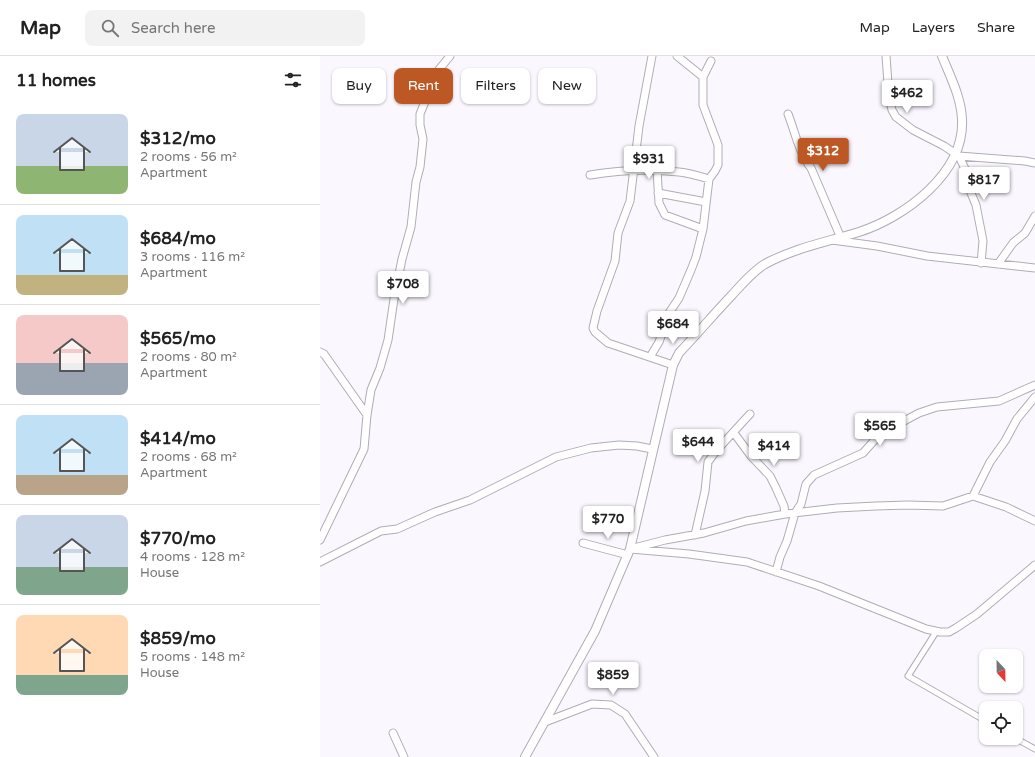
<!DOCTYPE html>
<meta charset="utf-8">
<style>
:root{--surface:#fff;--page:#f2f2f2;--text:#222;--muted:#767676;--line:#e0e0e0;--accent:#bd5825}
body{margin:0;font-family:"Varela Round",sans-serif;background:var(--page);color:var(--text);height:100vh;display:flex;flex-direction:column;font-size:15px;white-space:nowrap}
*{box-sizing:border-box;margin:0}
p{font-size:13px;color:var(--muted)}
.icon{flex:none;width:22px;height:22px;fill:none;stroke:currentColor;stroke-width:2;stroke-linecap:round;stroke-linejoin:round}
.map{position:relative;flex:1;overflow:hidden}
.details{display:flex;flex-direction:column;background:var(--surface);width:320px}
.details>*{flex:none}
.guide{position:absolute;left:12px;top:12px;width:380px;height:36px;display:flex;gap:8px}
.needle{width:26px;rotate:158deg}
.tools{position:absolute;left:659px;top:593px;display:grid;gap:8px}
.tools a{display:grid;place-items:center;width:44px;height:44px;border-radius:8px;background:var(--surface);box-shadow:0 1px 3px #0004;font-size:20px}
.price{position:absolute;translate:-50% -34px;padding:0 9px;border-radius:4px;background:#fff;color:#222;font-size:13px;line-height:26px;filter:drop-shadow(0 1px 2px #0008)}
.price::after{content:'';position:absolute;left:50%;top:24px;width:12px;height:9px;margin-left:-6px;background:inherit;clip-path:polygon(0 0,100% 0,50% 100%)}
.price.active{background:var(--accent);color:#fff}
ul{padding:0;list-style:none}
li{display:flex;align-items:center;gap:12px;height:100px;padding:0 16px}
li+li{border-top:1px solid var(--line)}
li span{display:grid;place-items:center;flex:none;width:112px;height:80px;border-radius:8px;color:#555}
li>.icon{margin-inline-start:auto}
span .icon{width:48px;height:48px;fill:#fffc;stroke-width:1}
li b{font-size:17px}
h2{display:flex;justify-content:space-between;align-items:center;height:48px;padding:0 16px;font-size:17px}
.pill{padding:0 14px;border-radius:8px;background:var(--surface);box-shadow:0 1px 3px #0004;font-size:14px;line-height:36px}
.pill.active{background:var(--accent);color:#fff}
header{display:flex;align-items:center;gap:24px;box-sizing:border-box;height:56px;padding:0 20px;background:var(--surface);border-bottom:1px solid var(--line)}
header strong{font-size:19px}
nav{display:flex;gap:22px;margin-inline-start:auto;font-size:14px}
.search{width:280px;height:36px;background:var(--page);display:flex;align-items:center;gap:10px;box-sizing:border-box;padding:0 14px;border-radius:8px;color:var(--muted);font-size:15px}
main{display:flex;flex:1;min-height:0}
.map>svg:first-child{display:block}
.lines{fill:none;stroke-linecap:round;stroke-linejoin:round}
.pedestrian-casing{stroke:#b1acb5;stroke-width:7}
.minor-casing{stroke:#b1acb5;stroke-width:9}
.tertiary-casing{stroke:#b1acb5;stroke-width:10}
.pedestrian{stroke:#fff;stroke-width:5}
.minor{stroke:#fff;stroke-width:7}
.tertiary{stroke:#fff;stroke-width:8}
</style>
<header>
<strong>Map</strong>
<div class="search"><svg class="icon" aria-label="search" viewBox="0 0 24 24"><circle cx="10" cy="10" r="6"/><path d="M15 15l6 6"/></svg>Search here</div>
<nav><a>Map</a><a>Layers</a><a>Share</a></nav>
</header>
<main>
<section class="details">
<h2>11 homes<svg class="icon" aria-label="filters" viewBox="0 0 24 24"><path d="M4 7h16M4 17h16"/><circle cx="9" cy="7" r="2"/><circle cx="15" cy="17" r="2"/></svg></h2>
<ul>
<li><span style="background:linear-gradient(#c9d6e8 65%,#8fb573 0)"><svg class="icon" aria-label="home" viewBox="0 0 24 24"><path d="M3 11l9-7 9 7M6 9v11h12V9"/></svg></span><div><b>$312/mo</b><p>2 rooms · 56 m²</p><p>Apartment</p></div></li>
<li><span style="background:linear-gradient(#bfe0f5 75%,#c2b280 0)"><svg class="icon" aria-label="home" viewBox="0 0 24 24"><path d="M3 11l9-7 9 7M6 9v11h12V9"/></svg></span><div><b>$684/mo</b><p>3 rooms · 116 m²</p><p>Apartment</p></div></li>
<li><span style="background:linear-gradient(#f6c9c9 60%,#9aa5b1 0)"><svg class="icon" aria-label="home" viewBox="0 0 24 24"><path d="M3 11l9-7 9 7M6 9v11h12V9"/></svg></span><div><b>$565/mo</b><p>2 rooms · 80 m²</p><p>Apartment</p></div></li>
<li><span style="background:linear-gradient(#bfe0f5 75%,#b9a48a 0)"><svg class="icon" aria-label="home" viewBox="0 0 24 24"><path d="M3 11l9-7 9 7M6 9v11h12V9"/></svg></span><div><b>$414/mo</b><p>2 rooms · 68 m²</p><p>Apartment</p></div></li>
<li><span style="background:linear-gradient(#c9d6e8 65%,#7fa58c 0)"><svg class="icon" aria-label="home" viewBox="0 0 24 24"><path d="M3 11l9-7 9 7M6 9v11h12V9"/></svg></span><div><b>$770/mo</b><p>4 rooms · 128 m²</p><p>House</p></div></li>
<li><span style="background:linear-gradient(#ffd9b3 75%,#7fa58c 0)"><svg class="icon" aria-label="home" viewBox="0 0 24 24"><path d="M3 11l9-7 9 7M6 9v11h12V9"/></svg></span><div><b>$859/mo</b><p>5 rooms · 148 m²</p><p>House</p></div></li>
</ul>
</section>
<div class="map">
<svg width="715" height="701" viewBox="0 0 715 701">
<rect width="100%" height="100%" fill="#fbf7ff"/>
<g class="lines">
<defs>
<path id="pedestrian" d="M 616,576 L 588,620 L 666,665
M 695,682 L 715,693"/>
<path id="minor" d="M 332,0 L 319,70 L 310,145 L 298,177 L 295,205 L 277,255 L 273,272 L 275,276 L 288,287 L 353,309
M 357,0 L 383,21
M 566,0 L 569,41 L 572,54 L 576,61 L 593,74 L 624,90 L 639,100 L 646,115 L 651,137 L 656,149 L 663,185 L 661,207
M 468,58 C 475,76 479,97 491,112 L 521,182
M 639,100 L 705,105 L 715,107
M 337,114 L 339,147 L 345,159 L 383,173
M 270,119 C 299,114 330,113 359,116 C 369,117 379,120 389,123
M 338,137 L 386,146
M 512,184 L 557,190 L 607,200 L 715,212
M 678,208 L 693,187 L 705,177 L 715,160
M 0,296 L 4,298 L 47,359
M 330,301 L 339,286 L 349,257 L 359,242 L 371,214 L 376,201 L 383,173 L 389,123 L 395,115 L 398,109 L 398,89 L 383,49 L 383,21 L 391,5
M 414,377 L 431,400 L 450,420 L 456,432 L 464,450 L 465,458
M 653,440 L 670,406 L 685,385 L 697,363 L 715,341
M 715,465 L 686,451 L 653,440 L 623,450 L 588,449 L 556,450 L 517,452 L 465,458 L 426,465 L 384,477 L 345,484 L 310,493 L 369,498 L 427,506 L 499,530 L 606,573 L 620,576 L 629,576 L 636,572 L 657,558 L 715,509
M 375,479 L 385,435 L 388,406 L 396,395 L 430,358
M 0,484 L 44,393 L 47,359 L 51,334 L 60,312 L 68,284 L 74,243 L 82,203 L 91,171 L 96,126 L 100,111 L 103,83 L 100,69 L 100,58 L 117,16 L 130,0
M 263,487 L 308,499
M 0,506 L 61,475 L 77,473 L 115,456 L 150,444 L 236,401 L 271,392 L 299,389 L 317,390 L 332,393
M 456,516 L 460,501 L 467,485 L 475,457 L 481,448 L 486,428 L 494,419 L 543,397 L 560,378 L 599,357 L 617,351 L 679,345 L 715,329
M 225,666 L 272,648 L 291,649 L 305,658 L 334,701
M 73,677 L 84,701"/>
<path id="tertiary" d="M 205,701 L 275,575 L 310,493 L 353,309 L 359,297 C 377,278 394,258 412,239 C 422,228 432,216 445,208 C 474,192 507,186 539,176 C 585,161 645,117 642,63 C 641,41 630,20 622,0"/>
</defs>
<!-- pedestrian casing -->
<use href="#pedestrian" class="pedestrian-casing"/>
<!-- minor casing -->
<use href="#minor" class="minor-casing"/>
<!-- tertiary casing -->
<use href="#tertiary" class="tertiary-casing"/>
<!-- pedestrian -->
<use href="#pedestrian" class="pedestrian"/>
<!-- minor -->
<use href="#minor" class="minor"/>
<!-- tertiary -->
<use href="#tertiary" class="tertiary"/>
</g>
</svg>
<div class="tools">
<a><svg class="needle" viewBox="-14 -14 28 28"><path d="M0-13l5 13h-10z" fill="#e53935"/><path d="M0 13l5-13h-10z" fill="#767676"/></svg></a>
<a><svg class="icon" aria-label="locate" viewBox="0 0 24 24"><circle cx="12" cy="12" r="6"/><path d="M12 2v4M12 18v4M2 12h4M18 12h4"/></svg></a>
</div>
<b class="price" style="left:587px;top:58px">$462</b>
<b class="price active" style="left:503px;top:116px">$312</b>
<b class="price" style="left:329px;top:124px">$931</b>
<b class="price" style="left:664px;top:145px">$817</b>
<b class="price" style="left:83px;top:249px">$708</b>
<b class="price" style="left:353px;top:289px">$684</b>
<b class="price" style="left:560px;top:391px">$565</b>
<b class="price" style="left:378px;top:407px">$644</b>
<b class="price" style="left:454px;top:411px">$414</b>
<b class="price" style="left:288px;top:484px">$770</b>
<b class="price" style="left:293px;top:640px">$859</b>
<div class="guide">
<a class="pill">Buy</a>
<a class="pill active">Rent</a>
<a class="pill">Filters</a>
<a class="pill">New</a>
</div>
</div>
</main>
